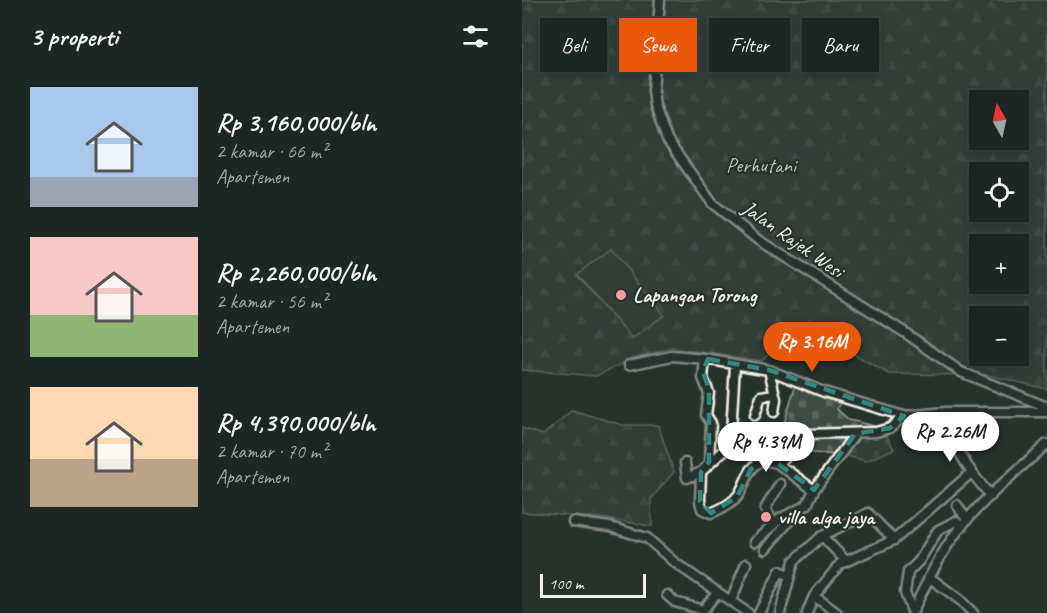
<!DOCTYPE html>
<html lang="id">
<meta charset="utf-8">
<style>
:root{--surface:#1c2622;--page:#252e2a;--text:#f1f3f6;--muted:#a0a5a5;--line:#3a4340;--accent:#ea580c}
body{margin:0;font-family:Caveat,sans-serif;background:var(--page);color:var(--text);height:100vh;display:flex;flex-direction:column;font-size:22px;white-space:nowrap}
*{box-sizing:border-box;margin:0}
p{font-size:20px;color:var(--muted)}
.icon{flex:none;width:33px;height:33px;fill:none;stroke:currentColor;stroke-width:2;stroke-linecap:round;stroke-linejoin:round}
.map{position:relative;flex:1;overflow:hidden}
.details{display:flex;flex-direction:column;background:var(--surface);width:522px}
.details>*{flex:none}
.hud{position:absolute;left:18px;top:18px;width:417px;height:54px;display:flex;gap:12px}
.needle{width:39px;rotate:351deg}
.controls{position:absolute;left:447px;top:90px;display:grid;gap:12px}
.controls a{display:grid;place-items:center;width:60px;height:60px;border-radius:0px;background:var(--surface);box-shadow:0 3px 9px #0003,0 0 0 2px var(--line);font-size:30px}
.scale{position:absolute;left:18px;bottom:15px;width:106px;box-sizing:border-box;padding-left:6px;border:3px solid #f4f1e8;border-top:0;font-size:16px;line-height:21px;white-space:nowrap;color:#f4f1e8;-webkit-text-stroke:4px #26332d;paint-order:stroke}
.price{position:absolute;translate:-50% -51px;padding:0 14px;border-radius:21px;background:#fff;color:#222;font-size:20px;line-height:39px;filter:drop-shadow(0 2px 3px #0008)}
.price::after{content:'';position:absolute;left:50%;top:36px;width:18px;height:14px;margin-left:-9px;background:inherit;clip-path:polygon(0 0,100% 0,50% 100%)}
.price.selected{background:var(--accent);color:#fff}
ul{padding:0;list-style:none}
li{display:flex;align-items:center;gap:18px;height:150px;padding:0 30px}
li span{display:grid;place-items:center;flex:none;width:168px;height:120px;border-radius:0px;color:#555}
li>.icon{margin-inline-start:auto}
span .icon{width:72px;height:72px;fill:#fffc;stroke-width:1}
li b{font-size:26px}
h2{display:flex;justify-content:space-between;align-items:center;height:72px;padding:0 30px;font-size:26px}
.chip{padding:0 21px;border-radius:0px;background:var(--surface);box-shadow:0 3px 9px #0003,0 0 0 2px var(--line);font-size:21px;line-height:54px}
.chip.selected{background:var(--accent);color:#fff}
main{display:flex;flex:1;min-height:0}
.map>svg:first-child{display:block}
.forest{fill:url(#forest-firs);stroke:#9a9e96;stroke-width:1.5;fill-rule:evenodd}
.cemetery{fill:url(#cemetery-stones);stroke:#9a9e96;stroke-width:1.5}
.garden{fill:#414b45;stroke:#9a9e96;stroke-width:1.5}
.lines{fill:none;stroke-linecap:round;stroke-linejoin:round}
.minor-casing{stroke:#f4f1e8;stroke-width:13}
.minor{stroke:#26332d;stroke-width:8}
.marked{fill:none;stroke:#318880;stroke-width:4.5;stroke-dasharray:12 8;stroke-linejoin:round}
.poi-dot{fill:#ff9aa2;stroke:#26332d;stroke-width:2}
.labels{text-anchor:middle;stroke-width:4.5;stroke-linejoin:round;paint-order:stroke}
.park-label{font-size:21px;fill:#bebfb7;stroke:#26332d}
.street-label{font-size:21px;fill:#f4f1e8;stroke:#26332d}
.poi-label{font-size:21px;font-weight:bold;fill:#f4f1e8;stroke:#26332d;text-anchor:start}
</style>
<main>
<section class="details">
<h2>3 properti<svg class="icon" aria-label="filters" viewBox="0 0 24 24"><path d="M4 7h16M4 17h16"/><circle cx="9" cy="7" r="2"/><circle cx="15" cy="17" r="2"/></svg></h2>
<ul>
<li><span style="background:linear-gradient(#a9c7e8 75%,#9aa5b1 0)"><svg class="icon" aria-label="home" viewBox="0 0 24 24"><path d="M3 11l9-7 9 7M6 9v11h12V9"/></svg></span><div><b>Rp 3,160,000/bln</b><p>2 kamar · 66 m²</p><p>Apartemen</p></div></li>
<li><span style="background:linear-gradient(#f6c9c9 65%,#8fb573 0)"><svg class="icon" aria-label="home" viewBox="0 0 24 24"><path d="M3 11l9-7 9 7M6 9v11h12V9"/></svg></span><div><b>Rp 2,260,000/bln</b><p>2 kamar · 56 m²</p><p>Apartemen</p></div></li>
<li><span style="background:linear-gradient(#ffd9b3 60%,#b9a48a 0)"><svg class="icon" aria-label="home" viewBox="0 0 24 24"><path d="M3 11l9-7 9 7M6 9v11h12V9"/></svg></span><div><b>Rp 4,390,000/bln</b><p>2 kamar · 70 m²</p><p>Apartemen</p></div></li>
</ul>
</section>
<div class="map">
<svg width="525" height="613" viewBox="0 0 525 613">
<defs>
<pattern id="forest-firs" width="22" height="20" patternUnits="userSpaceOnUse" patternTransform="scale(1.5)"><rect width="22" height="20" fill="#414b45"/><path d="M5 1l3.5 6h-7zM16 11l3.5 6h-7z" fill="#5d6560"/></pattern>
<pattern id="cemetery-stones" width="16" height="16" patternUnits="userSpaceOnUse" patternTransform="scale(1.5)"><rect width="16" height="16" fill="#414b45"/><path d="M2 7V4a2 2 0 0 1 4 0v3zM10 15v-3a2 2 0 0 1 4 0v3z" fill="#5d6560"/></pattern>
</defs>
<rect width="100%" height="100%" fill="#26332d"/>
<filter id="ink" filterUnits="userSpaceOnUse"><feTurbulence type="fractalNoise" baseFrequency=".0167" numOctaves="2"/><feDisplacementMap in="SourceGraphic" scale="12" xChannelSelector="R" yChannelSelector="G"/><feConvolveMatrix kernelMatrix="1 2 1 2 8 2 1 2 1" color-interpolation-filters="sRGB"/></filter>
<g filter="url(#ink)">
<!-- forest -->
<path class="forest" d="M 0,0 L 525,0 L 525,389 L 466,375 L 367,374 L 284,327 L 270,329 L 240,361 L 150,348 L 115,357 L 74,376 L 0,370 ZM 458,100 L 496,100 L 496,140 L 458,140 ZM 458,172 L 496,172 L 496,212 L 458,212 ZM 458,244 L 496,244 L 496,284 L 458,284 ZM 89,249 L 142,315 L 110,339 L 55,275 ZM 458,316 L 496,316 L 496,356 L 458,356 Z
M 50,410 L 100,425 L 136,425 L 152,472 L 129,499 L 130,526 L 78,518 L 0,512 L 0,428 L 21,435 Z"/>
<!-- cemetery -->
<path class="cemetery" d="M 274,383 L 320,399 L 315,409 L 327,420 L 360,428 L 372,449 L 344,461 L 325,456 L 270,451 L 253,454 Z"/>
<!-- garden -->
<path class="garden" d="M 89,249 L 142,315 L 110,339 L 55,274 Z"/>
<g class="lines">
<defs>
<path id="minor" d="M 138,0 L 131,91 L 133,106 L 145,140 L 190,203 L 236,240 L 382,332 L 439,372 L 525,407
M 107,365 L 150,356 L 183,359
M 247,370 L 254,399 L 252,412
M 424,412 C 432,448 444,468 469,496
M 233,415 L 239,396 L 252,394
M 208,449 L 213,365
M 187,462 L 189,423 L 184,415 L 187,393 L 181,378 L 183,359 L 247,370 L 302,392 L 382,416 L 424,412 L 525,412
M 163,463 L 165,478 L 179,472
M 255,463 L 266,455
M 292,490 L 255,463 L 242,460 C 226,466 225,481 217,494 C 211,503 199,509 189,513 L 180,509 L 178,501 L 179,472 L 200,452 L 234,438 L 248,435 L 354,432 L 368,428 L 382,416
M 435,505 L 445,520
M 51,522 L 88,527 L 125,538 L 153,563 L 226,613
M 252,523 L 243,509 L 258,484
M 300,536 L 324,561
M 232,542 L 259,518 L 285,505 L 292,490 L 333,434
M 243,549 L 273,514
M 407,577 L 438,600 L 451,613
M 145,595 L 153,602 L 181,610 L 195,593
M 292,596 L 315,613
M 209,601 L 224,564
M 390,611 L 383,593 L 386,572 L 397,561 L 416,530 L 434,521 L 440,526
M 237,613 L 258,571 L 266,575
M 258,613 L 272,561 L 300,536 L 346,513 L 372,540
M 285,613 L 292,596 L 318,564 L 372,540 L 449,473
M 390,613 C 404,584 418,553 438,528 C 463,497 495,471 525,444"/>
</defs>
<!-- minor casing -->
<use href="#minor" class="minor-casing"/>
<!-- minor -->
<use href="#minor" class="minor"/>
</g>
</g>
<!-- marked area -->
<path d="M0 0H525V613H0ZM 186,359 L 247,370 L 382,416 L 368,428 L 333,434 L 292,490 L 255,463 L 242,460 L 229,469 L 215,497 L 189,513 L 178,501 L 179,472 L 187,462 L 187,390 L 181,371 Z" fill="#26332d" fill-opacity=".55" fill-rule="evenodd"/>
<path class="marked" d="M 186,359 L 247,370 L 382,416 L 368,428 L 333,434 L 292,490 L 255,463 L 242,460 L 229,469 L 215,497 L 189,513 L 178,501 L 179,472 L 187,462 L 187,390 L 181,371 Z"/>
<!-- markers -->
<g class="poi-dot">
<circle cx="99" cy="295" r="6"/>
<circle cx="244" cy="517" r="6"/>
</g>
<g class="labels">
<!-- park labels -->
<g class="park-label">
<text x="239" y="172">Perhutani</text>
</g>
<!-- street labels -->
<g class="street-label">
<text transform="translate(271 239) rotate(35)" y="7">Jalan Rajek Wesi</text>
</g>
<!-- poi labels -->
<g class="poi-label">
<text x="111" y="302">Lapangan Torong</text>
<text x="256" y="524">villa alga jaya</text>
</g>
</g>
</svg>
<div class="controls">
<a><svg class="needle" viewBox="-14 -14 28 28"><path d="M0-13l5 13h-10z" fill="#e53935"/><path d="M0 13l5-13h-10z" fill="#a0a5a5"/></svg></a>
<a><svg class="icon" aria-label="locate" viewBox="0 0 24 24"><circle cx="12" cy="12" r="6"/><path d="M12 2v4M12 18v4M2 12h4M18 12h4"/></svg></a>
<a>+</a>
<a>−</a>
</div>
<div class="scale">100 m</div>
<b class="price selected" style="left:290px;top:373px">Rp 3.16M</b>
<b class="price" style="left:428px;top:463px">Rp 2.26M</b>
<b class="price" style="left:244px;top:473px">Rp 4.39M</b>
<div class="hud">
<a class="chip">Beli</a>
<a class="chip selected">Sewa</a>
<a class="chip">Filter</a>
<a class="chip">Baru</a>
</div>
</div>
</main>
